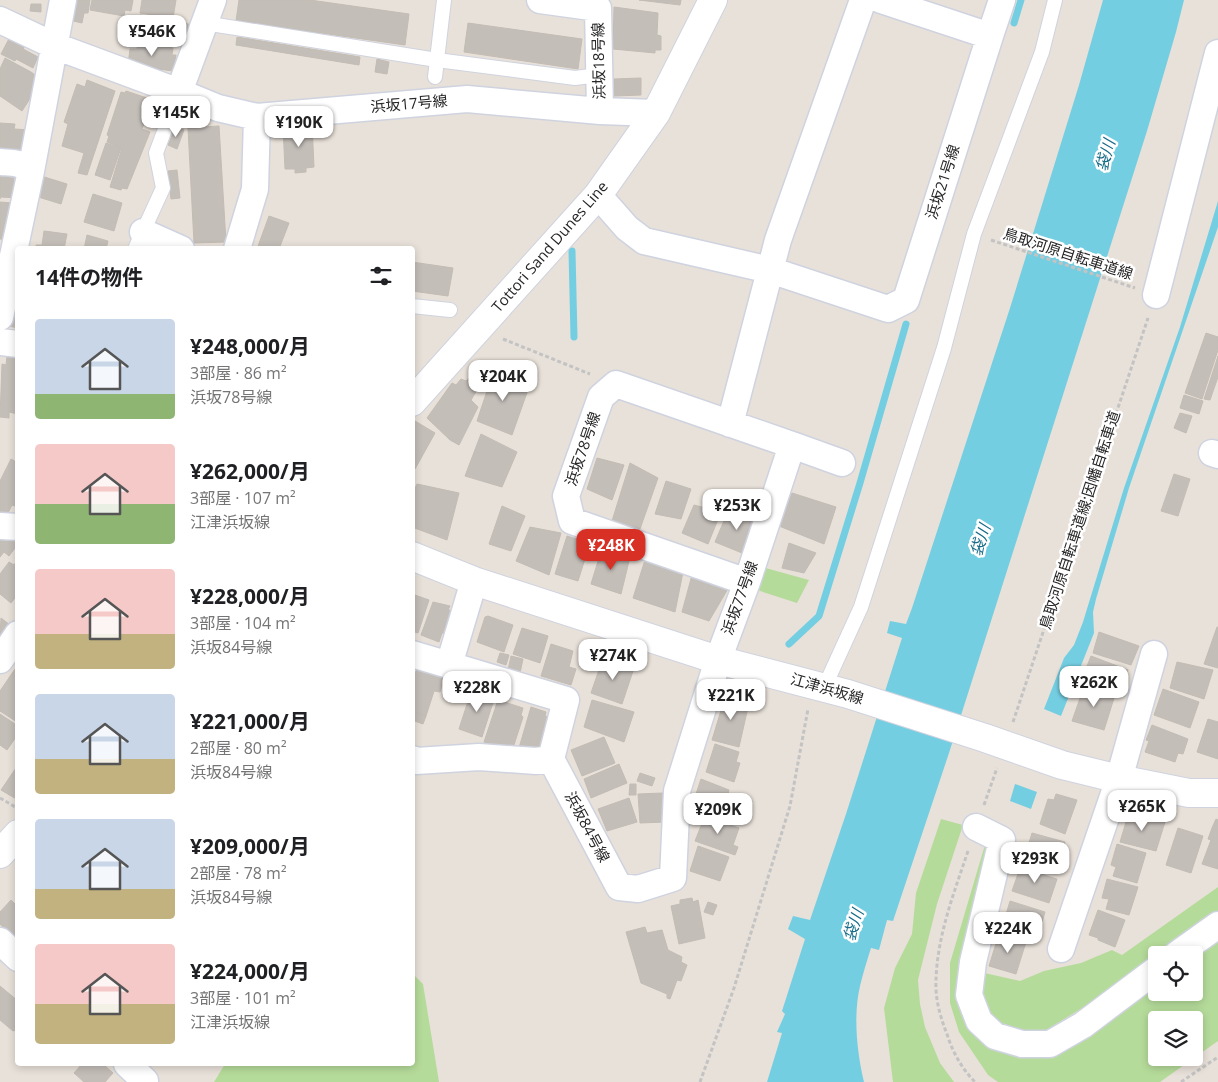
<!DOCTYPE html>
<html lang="ja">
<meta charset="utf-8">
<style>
:root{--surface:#fff;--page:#f2f2f2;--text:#202124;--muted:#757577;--accent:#d93025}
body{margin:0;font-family:"Open Sans","Noto Sans JP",sans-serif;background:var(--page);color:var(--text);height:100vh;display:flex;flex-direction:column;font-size:19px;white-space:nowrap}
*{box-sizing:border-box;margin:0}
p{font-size:16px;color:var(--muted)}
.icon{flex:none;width:28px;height:28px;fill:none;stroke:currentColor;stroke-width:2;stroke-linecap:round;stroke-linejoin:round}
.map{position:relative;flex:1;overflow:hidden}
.drawer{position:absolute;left:15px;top:246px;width:400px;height:820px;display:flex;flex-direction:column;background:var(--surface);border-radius:5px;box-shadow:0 2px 8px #0003}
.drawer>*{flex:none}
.controls{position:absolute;left:1148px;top:946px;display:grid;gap:10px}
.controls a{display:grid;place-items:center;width:55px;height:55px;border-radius:5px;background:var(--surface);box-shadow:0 2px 8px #0003;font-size:25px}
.price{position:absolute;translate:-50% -42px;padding:0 11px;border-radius:10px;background:#fff;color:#222;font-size:16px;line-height:32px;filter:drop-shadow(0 1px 2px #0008)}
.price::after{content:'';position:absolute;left:50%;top:30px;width:15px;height:11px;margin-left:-8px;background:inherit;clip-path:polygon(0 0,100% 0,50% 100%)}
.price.active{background:var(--accent);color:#fff}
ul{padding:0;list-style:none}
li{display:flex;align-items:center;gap:15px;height:125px;padding:0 20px}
li span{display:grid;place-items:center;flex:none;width:140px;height:100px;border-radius:5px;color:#555}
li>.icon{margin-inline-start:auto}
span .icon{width:60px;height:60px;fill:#fffc;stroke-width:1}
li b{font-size:21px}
h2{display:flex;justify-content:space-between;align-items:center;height:60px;padding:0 20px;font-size:21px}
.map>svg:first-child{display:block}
.green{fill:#b5db9a;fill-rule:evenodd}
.water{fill:#74cee2}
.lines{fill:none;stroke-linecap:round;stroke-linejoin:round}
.stream{stroke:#74cee2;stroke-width:7}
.building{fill:#c4beb9;stroke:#c3bcb4}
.lane-casing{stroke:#cfd3df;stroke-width:16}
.street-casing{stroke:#cfd3df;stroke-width:29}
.secondary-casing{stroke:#cfd3df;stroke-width:30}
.path{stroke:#c3c3c3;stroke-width:3;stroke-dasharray:4 2.5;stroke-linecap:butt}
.lane{stroke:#fff;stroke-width:14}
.street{stroke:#fff;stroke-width:26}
.secondary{stroke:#fff;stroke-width:28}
.labels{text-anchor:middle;stroke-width:5;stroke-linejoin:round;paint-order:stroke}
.street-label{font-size:15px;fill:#272727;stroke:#fff}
.water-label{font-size:16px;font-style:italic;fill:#186c89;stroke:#fff}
</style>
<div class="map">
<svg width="1218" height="1082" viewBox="0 0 1218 1082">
<rect width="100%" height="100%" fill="#e8e1d9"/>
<!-- green -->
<path class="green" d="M 762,567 L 809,580 L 797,603 L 757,590 Z
M 941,819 L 963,825 L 937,904 L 918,980 L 920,1004 L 925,1027 L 940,1063 L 954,1082 L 893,1082 L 884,1008 L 895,968 L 912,934 L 916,893 Z
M 987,838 L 996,844 L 962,994 L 1023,1053 L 1156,979 L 1156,992 L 1194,992 L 1194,955 L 1218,932 L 1218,1041 L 1160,1082 L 998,1082 L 988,1075 L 959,1032 L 950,1003 L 950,963 ZM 1156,1020 L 1194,1020 L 1194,1058 L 1156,1058 Z
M 1218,887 L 1218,918 L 1168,955 L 1156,955 L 1156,963 L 1038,1035 L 1001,1028 L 978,998 L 980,972 L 1020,981 L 1044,971 L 1081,963 L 1112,950 L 1122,955 Z
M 413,974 L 423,984 L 439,1082 L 214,1082 L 225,1064 L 412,1064 Z"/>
<!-- water -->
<path class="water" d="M 1103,0 L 1184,0 L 1176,32 L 1147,131 L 949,753 L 893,921 L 887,920 L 879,950 L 871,948 C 867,961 863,973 860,986 C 853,1016 857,1052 864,1082 L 767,1082 L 782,1033 L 777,1032 L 785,1014 L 782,1011 L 805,939 L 788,929 L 793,916 L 810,920 L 846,814 L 902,638 L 887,633 L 890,621 L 906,624 L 912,608 L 1010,308 L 1079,85 Z
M 1218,201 L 1218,227 L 1129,488 L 1096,599 L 1093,612 L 1094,633 L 1061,716 L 1044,709 L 1064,658 L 1074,645 L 1083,622 L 1124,488 L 1180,327 Z
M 1015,784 L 1037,792 L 1031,809 L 1010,801 Z"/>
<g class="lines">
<!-- stream -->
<path class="stream" d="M 1014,23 L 1021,0
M 572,251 L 574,337
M 789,644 L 819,616 L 860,483 L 906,324"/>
</g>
<!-- building -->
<path class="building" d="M 73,0 L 90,0 L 88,13 L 84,13 L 82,23 L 69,20 Z
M 92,0 L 133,0 L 131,11 L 125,10 L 124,16 L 90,10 Z
M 142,0 L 176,0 L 173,18 L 140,13 Z
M 239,0 L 310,0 L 409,14 L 405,45 L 236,21 Z
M 639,0 L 681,0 L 680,5 Z
M 31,4 L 41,4 L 41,12 L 30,11 Z
M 614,7 L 658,13 L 657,35 L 661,36 L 661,50 L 655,50 L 655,53 L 613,49 Z
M 140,15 L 176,22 L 173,44 L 166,43 L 166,45 L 131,39 L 132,33 L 140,35 L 141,26 L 139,26 Z
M 180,22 L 195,26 L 193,35 L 178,31 Z
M 468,23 L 582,39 L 578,69 L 464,52 Z
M 11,35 L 26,43 L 23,49 L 38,57 L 33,68 L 16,59 L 15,61 L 1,54 Z
M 237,37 L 360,57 L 359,65 L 236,45 Z
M 138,43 L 173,48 L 172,55 L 176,55 L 173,71 L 128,65 L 130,49 L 137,49 Z
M 5,58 L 31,72 L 42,80 L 22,111 L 0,96 L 0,69 Z
M 377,59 L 389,62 L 387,74 L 375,72 Z
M 641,78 L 641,95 L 614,96 L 614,79 Z
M 87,80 L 115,91 L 87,175 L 78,173 L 84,153 L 62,146 L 68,124 L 64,122 L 77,84 L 85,87 Z
M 126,91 L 147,98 L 145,103 L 151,104 L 142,129 L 150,132 L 127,189 L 122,188 L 121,190 L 110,187 L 122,148 L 107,142 L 109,136 L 107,135 L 121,92 L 125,93 Z
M 0,123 L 15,124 L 14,129 L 31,130 L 28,157 L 0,154 Z
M 312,124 L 314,167 L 306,168 L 306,172 L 295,173 L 295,169 L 285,169 L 283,126 Z
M 176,126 L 184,130 L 177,149 L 168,145 Z
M 219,126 L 226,242 L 194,243 L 188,128 Z
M 106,143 L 121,148 L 110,180 L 95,175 Z
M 0,167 L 14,168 L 14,192 L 21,198 L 0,197 L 0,199 Z
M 177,170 L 180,198 L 171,199 L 168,171 Z
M 38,175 L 67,184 L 61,204 L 32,195 Z
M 93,194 L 122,203 L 114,231 L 84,222 Z
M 0,202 L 12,203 L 9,240 L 0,239 Z
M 269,216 L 289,223 L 279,249 L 257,249 Z
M 44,231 L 67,234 L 64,249 L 36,249 L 36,245 L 42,245 Z
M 87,235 L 108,241 L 106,249 L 84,249 Z
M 412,262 L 453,268 L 448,296 L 412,291 Z
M 18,280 L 18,328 L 4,325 Z
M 1206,333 L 1218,337 L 1218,350 L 1202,399 L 1185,393 Z
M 18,350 L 18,414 L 9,412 L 9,418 L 0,417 L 2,364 L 6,365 L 7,356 L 15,356 Z
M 1218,356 L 1218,377 L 1210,400 L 1204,399 Z
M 494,370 L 514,376 L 513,378 L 530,384 L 512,435 L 477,421 Z
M 469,378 L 478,385 L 475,388 L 477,390 L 471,400 L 478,407 L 459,445 L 450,440 L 427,418 L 452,383 L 456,385 L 461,379 L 466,381 Z
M 1184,395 L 1203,401 L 1199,414 L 1180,408 Z
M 1180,413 L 1192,416 L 1186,433 L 1174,428 Z
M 415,421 L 435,433 L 415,469 L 412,467 L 412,425 Z
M 481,434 L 517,452 L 502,487 L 465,476 Z
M 597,458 L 624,465 L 612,500 L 587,489 Z
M 11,459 L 18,463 L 18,507 L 12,505 L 8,513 L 0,512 L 0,481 Z
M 630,463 L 658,478 L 640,529 L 612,521 Z
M 1174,474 L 1190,479 L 1178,516 L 1161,511 Z
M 666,481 L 691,489 L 681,519 L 655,514 Z
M 417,484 L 459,493 L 447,540 L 412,527 L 412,495 Z
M 792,493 L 836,507 L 824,544 L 779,526 Z
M 694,505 L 721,512 L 708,544 L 682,533 Z
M 502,506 L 525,516 L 511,551 L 489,544 Z
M 729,509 L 758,517 L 747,555 L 715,542 Z
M 530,527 L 561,533 L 549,575 L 516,561 Z
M 0,535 L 18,538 L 18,544 L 9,556 L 4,552 L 0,557 Z
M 567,536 L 590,543 L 578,581 L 555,574 Z
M 789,543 L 816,553 L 804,573 L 782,568 Z
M 602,548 L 630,557 L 621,594 L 591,584 Z
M 645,560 L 683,572 L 675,612 L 633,598 Z
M 9,562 L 14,565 L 16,562 L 18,563 L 18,594 L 11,603 L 0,594 L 0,574 Z
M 692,575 L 729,587 L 709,621 L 682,612 Z
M 412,594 L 429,600 L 418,633 L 412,631 Z
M 433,602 L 450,606 L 448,610 L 454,611 L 447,634 L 442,633 L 439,642 L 421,635 Z
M 488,616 L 513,625 L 504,652 L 477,642 L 485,617 Z
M 1,618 L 10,625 L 2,637 L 0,635 Z
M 1217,627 L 1218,627 L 1218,668 L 1204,664 Z
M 522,628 L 548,636 L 540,663 L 513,654 Z
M 1099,632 L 1139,646 L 1131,665 L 1093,653 Z
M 551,644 L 573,651 L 569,667 L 576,669 L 571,685 L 541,676 Z
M 500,653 L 509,655 L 506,665 L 497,662 Z
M 511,656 L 523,659 L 520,673 L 508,670 Z
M 1091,656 L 1128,670 L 1119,692 L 1082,679 Z
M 603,658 L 634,668 L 622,704 L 591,693 Z
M 1177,662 L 1213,670 L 1204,699 L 1170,688 Z
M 15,669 L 18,670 L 17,722 L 0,711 L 0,691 Z
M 417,669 L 444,679 L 440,692 L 434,691 L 426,716 L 412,711 L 412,671 L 416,672 Z
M 1085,684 L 1115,695 L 1104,730 L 1072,721 Z
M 1163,689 L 1199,702 L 1190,728 L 1154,715 Z
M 479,691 L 495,696 L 482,737 L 459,729 L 471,692 L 478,694 Z
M 726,694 L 749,703 L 739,747 L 712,740 Z
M 498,700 L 523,708 L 521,715 L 523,717 L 512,751 L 484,742 Z
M 592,700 L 634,712 L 624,742 L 584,727 Z
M 531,707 L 546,712 L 545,716 L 549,717 L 538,755 L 519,748 Z
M 412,712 L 426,716 L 423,724 L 412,720 Z
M 0,714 L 18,726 L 18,734 L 7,750 L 0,745 Z
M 1208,719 L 1218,722 L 1218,759 L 1197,752 Z
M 1152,725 L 1188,739 L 1183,754 L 1178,753 L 1175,762 L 1145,752 L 1149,741 L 1146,740 Z
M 604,737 L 615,763 L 582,776 L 571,750 Z
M 715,744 L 739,752 L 736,762 L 740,763 L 734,782 L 706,772 Z
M 619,764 L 627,783 L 591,798 L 584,779 Z
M 18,765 L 18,800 L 1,790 Z
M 640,773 L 655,778 L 652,786 L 637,781 Z
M 701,779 L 729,790 L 727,798 L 739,802 L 733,820 L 692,806 Z
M 630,784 L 636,784 L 636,795 L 629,795 Z
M 663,793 L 665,822 L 640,823 L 638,794 Z
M 1056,794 L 1077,800 L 1065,834 L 1040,824 L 1048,799 L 1054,800 Z
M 629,798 L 637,822 L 607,831 L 598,809 Z
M 690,808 L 704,813 L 701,822 L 687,817 Z
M 1129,812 L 1165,822 L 1156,851 L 1120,842 Z
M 705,816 L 739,828 L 733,845 L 738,847 L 735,855 L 695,841 Z
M 1216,819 L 1218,820 L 1218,869 L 1202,864 L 1211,840 L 1208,839 L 1212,828 Z
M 1178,828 L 1203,836 L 1191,873 L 1166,865 Z
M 1032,833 L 1065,842 L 1057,868 L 1024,859 Z
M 1117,844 L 1146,853 L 1137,883 L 1113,876 L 1116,867 L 1111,865 Z
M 698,846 L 729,857 L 720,881 L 690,871 Z
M 1029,865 L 1046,870 L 1044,875 L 1057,879 L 1049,903 L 1012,891 L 1020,868 L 1027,869 Z
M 1107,879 L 1138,887 L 1129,915 L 1106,909 L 1109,899 L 1102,898 Z
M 692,898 L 693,902 L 698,900 L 705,938 L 679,944 L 671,906 L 680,904 L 680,900 Z
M 11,900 L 18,907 L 18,943 L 0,924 L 0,912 Z
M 1010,901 L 1045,912 L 1037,939 L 1002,928 Z
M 708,902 L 717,905 L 713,915 L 704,912 Z
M 1098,910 L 1125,920 L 1115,947 L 1098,940 L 1098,938 L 1089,935 Z
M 645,927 L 647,933 L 662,930 L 668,950 L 682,957 L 681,962 L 687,965 L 681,981 L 677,980 L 670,999 L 667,998 L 667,994 L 641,983 L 626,932 Z
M 999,934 L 1026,942 L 1016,974 L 989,966 Z
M 0,986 L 18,1001 L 18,1031 L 16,1030 L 13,1031 L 0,1020 Z
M 82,1064 L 103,1064 L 113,1073 L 105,1082 L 84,1082 L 74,1073 Z"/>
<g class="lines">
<defs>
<path id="lane" d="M 204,23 L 437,60 L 575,78 L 599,75
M 435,77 L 444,0
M 135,249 L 163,188 L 156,153 L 179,92
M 412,306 L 450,310
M 824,688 L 861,607 L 944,348 L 974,234 L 1042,52 L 1055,0"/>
<path id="street" d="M 540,0 L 598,8 L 600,111
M 0,20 L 55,46 L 179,92 L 218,108 L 257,117 L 467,99 L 600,111 L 656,113
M 990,36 L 1002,0
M 179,92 L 213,0
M 0,162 C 11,163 23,162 31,171 L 0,317
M 31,171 L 63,0
M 598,195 L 627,228 L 644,241 L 770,270 L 888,309 L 906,300 L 990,36 L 881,0
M 143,232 L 181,249
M 237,249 L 255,189 L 257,117
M 1156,295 L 1218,53
M 0,342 L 18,344
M 730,424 L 778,240 L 863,0
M 1212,453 L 1218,455
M 0,526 L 18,527
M 474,581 L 449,665 L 566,700 L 551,759 L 619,887 L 638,889 L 673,878 L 677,791 L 718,660 L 747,582 L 792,445 L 842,463
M 747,582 L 572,521 L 566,496 L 601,397 L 616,384 L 792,445
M 412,654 L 449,665
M 0,660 L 18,634
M 412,759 L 416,761 L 479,757 L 536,761 L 551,759
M 976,827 L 1002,840 L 973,962 L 969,995 L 979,1021 L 995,1036 L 1022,1044 L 1050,1044 L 1083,1025 L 1156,970
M 0,941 L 18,958
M 1061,949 L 1119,779 L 1154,654
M 1176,955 L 1218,925
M 127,1064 L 145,1081"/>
<path id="secondary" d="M 412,402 L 598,195 L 656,113 L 713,0
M 412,556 L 474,581 L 718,660 L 848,694 L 985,738 L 1062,765 L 1119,779 L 1189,793 L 1218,793
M 0,854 L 18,834"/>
</defs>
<!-- lane casing -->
<use href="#lane" class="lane-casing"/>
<!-- street casing -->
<use href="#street" class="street-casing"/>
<!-- secondary casing -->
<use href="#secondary" class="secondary-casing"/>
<!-- path -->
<path class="path" d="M 991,240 L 1135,288
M 503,339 L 590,374
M 1013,722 L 1148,318
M 0,798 L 17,808
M 984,805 L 997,768
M 968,851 C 954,893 937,936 936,981 C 935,1000 941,1019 948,1037 C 953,1053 963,1070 975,1082
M 700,1082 L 734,988 L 790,806 L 808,709
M 1181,1082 L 1218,1057"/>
<!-- lane -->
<use href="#lane" class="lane"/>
<!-- street -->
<use href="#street" class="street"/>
<!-- secondary -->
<use href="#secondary" class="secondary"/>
</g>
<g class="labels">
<!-- street labels -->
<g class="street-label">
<text transform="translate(599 61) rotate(-91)" y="5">浜坂18号線</text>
<text transform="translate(409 104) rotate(-5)" y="5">浜坂17号線</text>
<text transform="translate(943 182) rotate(-72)" y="5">浜坂21号線</text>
<text transform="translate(550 247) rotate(-49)" y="5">Tottori Sand Dunes Line</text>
<text transform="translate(1068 254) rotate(18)" y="5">鳥取河原自転車道線</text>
<text transform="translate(583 449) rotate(-71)" y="5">浜坂78号線</text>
<text transform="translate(1080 520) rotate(-72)" y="5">鳥取河原自転車道線;因幡自転車道</text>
<text transform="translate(740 598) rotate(-70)" y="5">浜坂77号線</text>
<text transform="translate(827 689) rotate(16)" y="5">江津浜坂線</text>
<text transform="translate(587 827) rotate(62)" y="5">浜坂84号線</text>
</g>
<!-- water labels -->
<g class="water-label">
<text transform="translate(1105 155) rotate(-74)" y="6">袋川</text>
<text transform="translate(980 540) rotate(-72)" y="6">袋川</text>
<text transform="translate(853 925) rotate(-72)" y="6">袋川</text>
</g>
</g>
</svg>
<div class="controls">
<a><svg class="icon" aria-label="locate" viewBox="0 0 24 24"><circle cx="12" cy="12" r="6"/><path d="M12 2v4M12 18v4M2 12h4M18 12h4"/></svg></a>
<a><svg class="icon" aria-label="layers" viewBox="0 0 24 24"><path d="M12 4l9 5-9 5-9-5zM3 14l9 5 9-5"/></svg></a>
</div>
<b class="price" style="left:152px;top:57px">¥546K</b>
<b class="price" style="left:176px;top:138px">¥145K</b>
<b class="price" style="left:299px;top:148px">¥190K</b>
<b class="price" style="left:503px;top:402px">¥204K</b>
<b class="price" style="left:737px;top:531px">¥253K</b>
<b class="price active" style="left:611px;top:571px">¥248K</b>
<b class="price" style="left:613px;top:681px">¥274K</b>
<b class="price" style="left:1094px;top:708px">¥262K</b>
<b class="price" style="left:477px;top:713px">¥228K</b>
<b class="price" style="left:731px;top:721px">¥221K</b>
<b class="price" style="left:1142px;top:832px">¥265K</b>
<b class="price" style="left:718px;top:835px">¥209K</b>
<b class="price" style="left:1035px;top:884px">¥293K</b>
<b class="price" style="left:1008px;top:954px">¥224K</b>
<section class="drawer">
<h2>14件の物件<svg class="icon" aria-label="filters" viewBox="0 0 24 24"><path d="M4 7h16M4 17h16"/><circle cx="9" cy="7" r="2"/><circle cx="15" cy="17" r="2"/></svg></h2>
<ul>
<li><span style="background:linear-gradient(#c9d6e8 75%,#8fb573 0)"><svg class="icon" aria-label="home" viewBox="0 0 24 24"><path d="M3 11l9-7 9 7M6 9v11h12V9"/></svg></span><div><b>¥248,000/月</b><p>3部屋 · 86 m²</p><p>浜坂78号線</p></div></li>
<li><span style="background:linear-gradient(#f6c9c9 60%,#8fb573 0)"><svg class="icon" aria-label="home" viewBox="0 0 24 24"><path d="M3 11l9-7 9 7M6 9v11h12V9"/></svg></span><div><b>¥262,000/月</b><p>3部屋 · 107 m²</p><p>江津浜坂線</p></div></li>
<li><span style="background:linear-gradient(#f6c9c9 65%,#c2b280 0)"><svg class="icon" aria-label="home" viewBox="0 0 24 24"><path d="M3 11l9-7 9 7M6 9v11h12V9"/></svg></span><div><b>¥228,000/月</b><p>3部屋 · 104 m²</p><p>浜坂84号線</p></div></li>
<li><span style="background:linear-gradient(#c9d6e8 65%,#c2b280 0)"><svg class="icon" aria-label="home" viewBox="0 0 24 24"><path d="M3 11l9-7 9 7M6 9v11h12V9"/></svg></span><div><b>¥221,000/月</b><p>2部屋 · 80 m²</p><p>浜坂84号線</p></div></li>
<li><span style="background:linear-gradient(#c9d6e8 70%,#c2b280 0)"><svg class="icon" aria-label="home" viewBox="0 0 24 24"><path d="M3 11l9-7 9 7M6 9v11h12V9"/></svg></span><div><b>¥209,000/月</b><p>2部屋 · 78 m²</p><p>浜坂84号線</p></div></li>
<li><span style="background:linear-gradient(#f6c9c9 60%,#c2b280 0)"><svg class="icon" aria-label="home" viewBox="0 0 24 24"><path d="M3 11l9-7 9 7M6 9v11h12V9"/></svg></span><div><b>¥224,000/月</b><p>3部屋 · 101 m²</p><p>江津浜坂線</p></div></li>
</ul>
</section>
</div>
